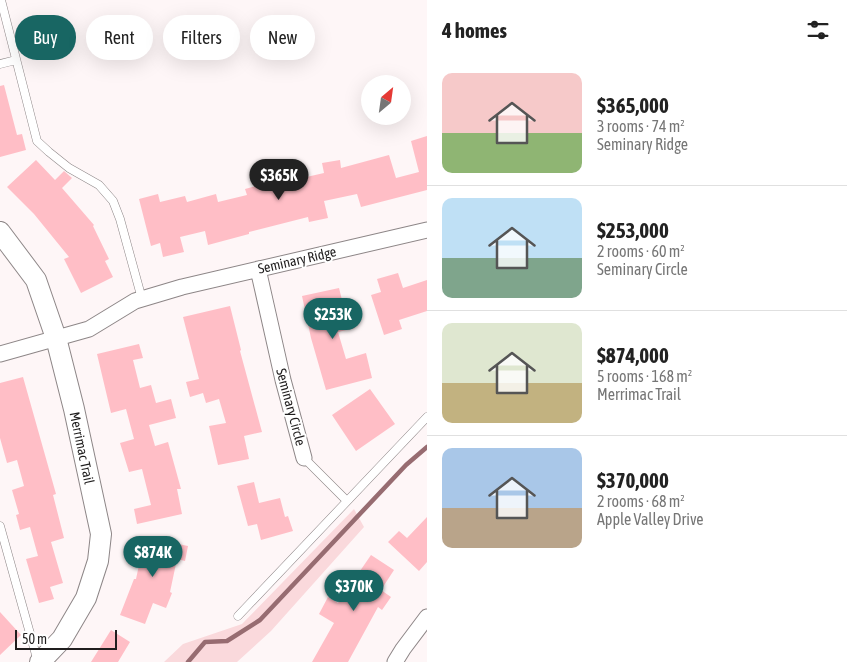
<!DOCTYPE html>
<meta charset="utf-8">
<style>
:root{--surface:#fff;--page:#f2f2f2;--text:#222;--muted:#767676;--line:#e0e0e0;--accent:#186663}
body{margin:0;font-family:"Asap Condensed",sans-serif;background:var(--page);color:var(--text);height:100vh;display:flex;flex-direction:column;font-size:19px;white-space:nowrap}
*{box-sizing:border-box;margin:0}
p{font-size:16px;color:var(--muted)}
.icon{flex:none;width:28px;height:28px;fill:none;stroke:currentColor;stroke-width:2;stroke-linecap:round;stroke-linejoin:round}
.map{position:relative;flex:1;overflow:hidden}
.side{display:flex;flex-direction:column;background:var(--surface);width:420px}
.side>*{flex:none}
.hud{position:absolute;left:15px;top:15px;width:336px;height:45px;display:flex;gap:10px}
.needle{width:32px;rotate:29deg}
.controls{position:absolute;left:361px;top:75px;display:grid;gap:10px}
.controls a{display:grid;place-items:center;width:50px;height:50px;border-radius:50%;background:var(--surface);box-shadow:0 5px 20px #0002;font-size:25px}
.scale{position:absolute;left:15px;bottom:12px;width:102px;box-sizing:border-box;padding-left:5px;border:2px solid #201e1e;border-top:0;font-size:14px;line-height:18px;white-space:nowrap;color:#201e1e;-webkit-text-stroke:4px #fff;paint-order:stroke}
.price{position:absolute;translate:-50% -42px;padding:0 11px;border-radius:18px;background:var(--accent);color:#fff;font-size:16px;line-height:32px;filter:drop-shadow(0 1px 2px #0008)}
.price::after{content:'';position:absolute;left:50%;top:30px;width:15px;height:11px;margin-left:-8px;background:inherit;clip-path:polygon(0 0,100% 0,50% 100%)}
.price.selected{background:#222;color:#fff}
ul{padding:0;list-style:none}
li{display:flex;align-items:center;gap:15px;height:125px;padding:0 15px}
li+li{border-top:1px solid var(--line)}
li span{display:grid;place-items:center;flex:none;width:140px;height:100px;border-radius:10px;color:#555}
li>.icon{margin-inline-start:auto}
span .icon{width:60px;height:60px;fill:#fffc;stroke-width:1}
li b{font-size:21px}
h2{display:flex;justify-content:space-between;align-items:center;height:60px;padding:0 15px;font-size:21px}
.tag{padding:0 18px;border-radius:22px;background:var(--surface);box-shadow:0 5px 20px #0002;font-size:18px;line-height:45px}
.tag.selected{background:var(--accent);color:#fff}
main{display:flex;flex:1;min-height:0}
.map>svg:first-child{display:block}
.green{fill:#fad9dc}
.lines{fill:none;stroke-linecap:round;stroke-linejoin:round}
.stream{stroke:#976c71;stroke-width:4.5}
.building{fill:#ffbec6}
.service-casing{stroke:#8d8687;stroke-width:9}
.minor-casing{stroke:#8d8687;stroke-width:17}
.tertiary-casing{stroke:#8d8687;stroke-width:22}
.service{stroke:#fff;stroke-width:8}
.minor{stroke:#fff;stroke-width:15}
.tertiary{stroke:#fff;stroke-width:20}
.labels{text-anchor:middle;stroke-width:4;stroke-linejoin:round;paint-order:stroke}
.street-label{font-size:14px;fill:#201e1e;stroke:#fff}
</style>
<main>
<div class="map">
<svg width="427" height="662" viewBox="0 0 427 662">
<rect width="100%" height="100%" fill="#fef6f7"/>
<!-- green -->
<path class="green" d="M 354,509 L 364,527 L 271,631 L 237,662 L 164,662 L 183,644 L 242,624 Z"/>
<g class="lines">
<!-- stream -->
<path class="stream" d="M 188,662 L 205,642 L 227,641 L 260,620 L 406,465 L 427,447"/>
</g>
<!-- building -->
<path class="building" d="M 4,85 L 17,135 L 22,134 L 26,150 L 0,157 L 0,86 Z
M 427,136 L 427,190 L 361,207 L 357,194 L 324,201 L 328,218 L 309,222 L 308,217 L 249,232 L 249,234 L 208,245 L 205,231 L 180,237 L 184,252 L 163,257 L 160,243 L 151,246 L 139,199 L 158,194 L 160,202 L 185,196 L 187,202 L 216,194 L 218,202 L 247,195 L 245,189 L 271,182 L 270,178 L 287,174 L 289,181 L 324,173 L 322,163 L 340,160 L 341,168 L 389,155 L 396,178 L 419,172 L 411,141 Z
M 36,160 L 55,180 L 64,171 L 72,178 L 62,188 L 94,225 L 93,226 L 109,259 L 105,261 L 113,277 L 81,293 L 64,259 L 69,257 L 34,214 L 7,187 Z
M 398,273 L 403,288 L 427,280 L 427,311 L 399,320 L 402,329 L 384,335 L 371,295 L 381,292 L 377,279 Z
M 339,288 L 345,312 L 351,311 L 355,328 L 338,332 L 346,359 L 366,353 L 372,378 L 326,390 L 311,338 L 302,296 Z
M 230,306 L 241,350 L 240,351 L 262,432 L 244,436 L 249,459 L 218,465 L 209,426 L 226,423 L 219,399 L 206,403 L 203,393 L 190,397 L 186,382 L 199,379 L 183,317 Z
M 139,344 L 143,358 L 133,360 L 140,388 L 151,385 L 156,403 L 171,399 L 176,418 L 149,425 L 155,446 L 168,442 L 181,489 L 177,489 L 182,514 L 137,524 L 134,509 L 151,505 L 142,469 L 129,472 L 120,443 L 134,439 L 126,409 L 111,413 L 97,354 Z
M 23,377 L 56,494 L 53,495 L 64,538 L 51,542 L 63,583 L 50,587 L 54,599 L 39,603 L 26,559 L 38,556 L 30,527 L 20,530 L 16,515 L 19,514 L 12,490 L 24,486 L 17,460 L 7,463 L 0,438 L 0,383 Z
M 370,389 L 395,424 L 356,451 L 332,415 Z
M 254,482 L 259,503 L 280,498 L 285,517 L 288,516 L 293,531 L 261,540 L 257,524 L 248,526 L 237,486 Z
M 427,517 L 427,562 L 419,571 L 388,542 L 399,531 L 407,538 Z
M 145,537 L 188,546 L 185,561 L 177,559 L 170,592 L 172,593 L 166,608 L 153,603 L 145,624 L 120,615 L 134,579 L 136,579 Z
M 371,555 L 394,570 L 381,590 L 391,597 L 382,610 L 378,607 L 348,662 L 312,662 L 334,623 L 319,614 L 328,597 L 338,603 Z
M 0,612 L 21,635 L 0,655 Z
M 111,630 L 130,642 L 118,662 L 91,662 Z"/>
<g class="lines">
<defs>
<path id="service" d="M 1,0 L 37,141 L 49,152 L 69,168 L 99,185 L 113,201 L 120,219 L 142,299
M 0,64 L 16,60
M 304,458 L 347,501
M 0,526 L 38,662
M 238,616 L 427,417"/>
<path id="minor" d="M 258,269 L 283,380 L 304,458
M 0,354 L 89,329 L 135,301 L 182,287 L 427,230
M 395,662 L 403,649 L 427,617"/>
<path id="tertiary" d="M 0,232 L 36,280 L 56,338 L 74,409 L 101,534 L 98,561 L 86,598 L 62,639 L 40,662"/>
</defs>
<!-- service casing -->
<use href="#service" class="service-casing"/>
<!-- minor casing -->
<use href="#minor" class="minor-casing"/>
<!-- tertiary casing -->
<use href="#tertiary" class="tertiary-casing"/>
<!-- service -->
<use href="#service" class="service"/>
<!-- minor -->
<use href="#minor" class="minor"/>
<!-- tertiary -->
<use href="#tertiary" class="tertiary"/>
</g>
<g class="labels">
<!-- street labels -->
<g class="street-label">
<text transform="translate(297 260) rotate(-13)" y="5">Seminary Ridge</text>
<text transform="translate(291 407) rotate(75)" y="5">Seminary Circle</text>
<text transform="translate(82 448) rotate(78)" y="5">Merrimac Trail</text>
</g>
</g>
</svg>
<div class="controls">
<a><svg class="needle" viewBox="-14 -14 28 28"><path d="M0-13l5 13h-10z" fill="#e53935"/><path d="M0 13l5-13h-10z" fill="#767676"/></svg></a>
</div>
<div class="scale">50 m</div>
<b class="price selected" style="left:279px;top:201px">$365K</b>
<b class="price" style="left:333px;top:340px">$253K</b>
<b class="price" style="left:153px;top:578px">$874K</b>
<b class="price" style="left:354px;top:612px">$370K</b>
<div class="hud">
<a class="tag selected">Buy</a>
<a class="tag">Rent</a>
<a class="tag">Filters</a>
<a class="tag">New</a>
</div>
</div>
<section class="side">
<h2>4 homes<svg class="icon" aria-label="filters" viewBox="0 0 24 24"><path d="M4 7h16M4 17h16"/><circle cx="9" cy="7" r="2"/><circle cx="15" cy="17" r="2"/></svg></h2>
<ul>
<li><span style="background:linear-gradient(#f6c9c9 60%,#8fb573 0)"><svg class="icon" aria-label="home" viewBox="0 0 24 24"><path d="M3 11l9-7 9 7M6 9v11h12V9"/></svg></span><div><b>$365,000</b><p>3 rooms · 74 m²</p><p>Seminary Ridge</p></div></li>
<li><span style="background:linear-gradient(#bfe0f5 60%,#7fa58c 0)"><svg class="icon" aria-label="home" viewBox="0 0 24 24"><path d="M3 11l9-7 9 7M6 9v11h12V9"/></svg></span><div><b>$253,000</b><p>2 rooms · 60 m²</p><p>Seminary Circle</p></div></li>
<li><span style="background:linear-gradient(#dfe7d0 60%,#c2b280 0)"><svg class="icon" aria-label="home" viewBox="0 0 24 24"><path d="M3 11l9-7 9 7M6 9v11h12V9"/></svg></span><div><b>$874,000</b><p>5 rooms · 168 m²</p><p>Merrimac Trail</p></div></li>
<li><span style="background:linear-gradient(#a9c7e8 60%,#b9a48a 0)"><svg class="icon" aria-label="home" viewBox="0 0 24 24"><path d="M3 11l9-7 9 7M6 9v11h12V9"/></svg></span><div><b>$370,000</b><p>2 rooms · 68 m²</p><p>Apple Valley Drive</p></div></li>
</ul>
</section>
</main>
